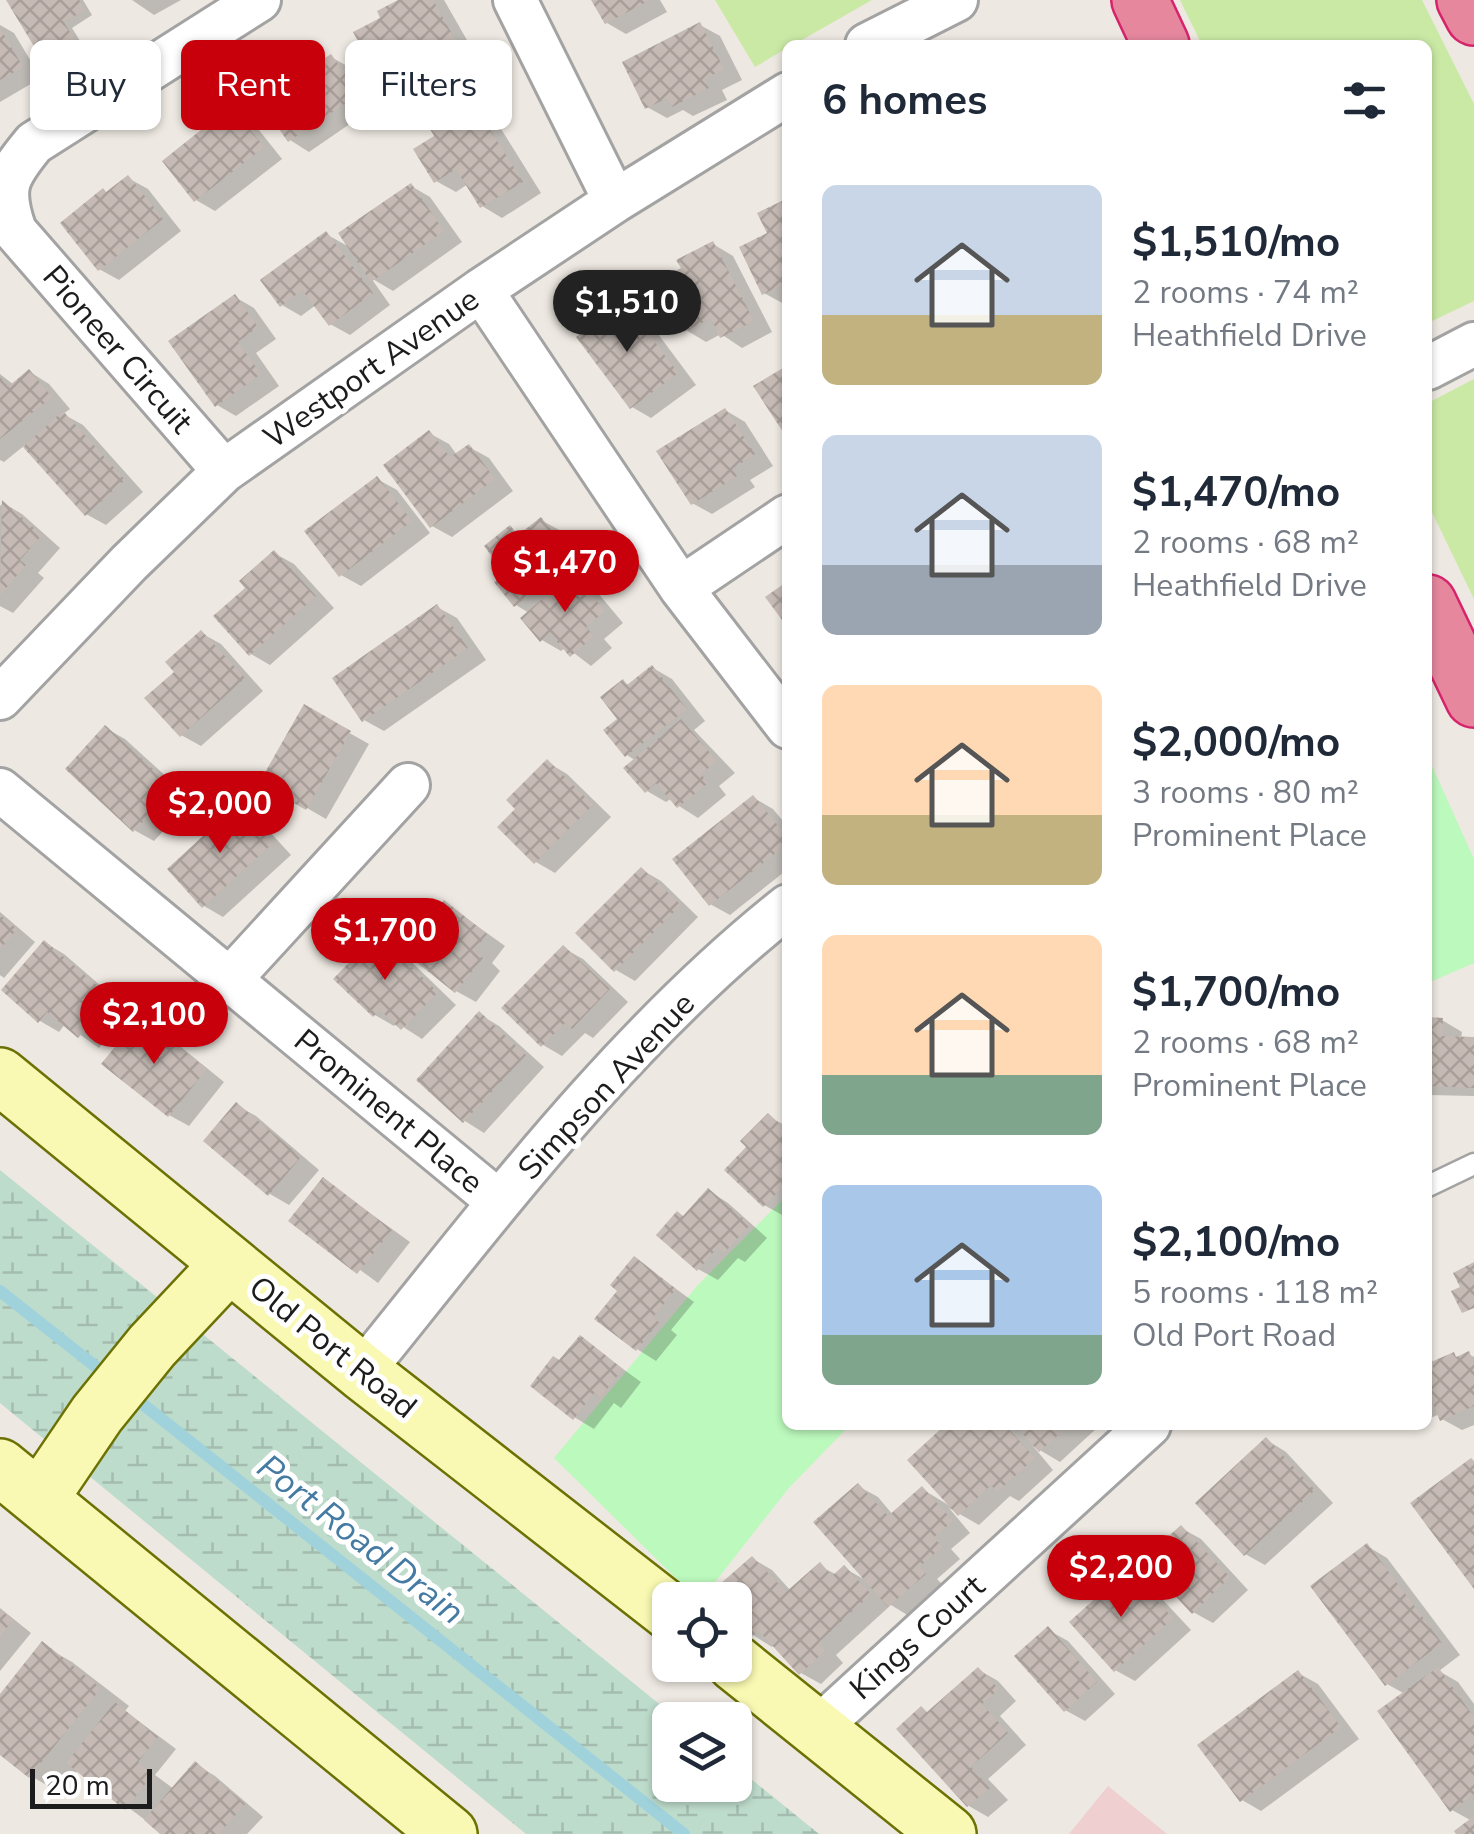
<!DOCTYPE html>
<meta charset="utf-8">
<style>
:root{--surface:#fff;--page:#f2f2f3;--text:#1f2937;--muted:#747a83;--accent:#c7000c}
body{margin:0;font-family:"Nunito Sans",sans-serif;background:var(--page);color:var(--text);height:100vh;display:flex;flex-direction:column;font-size:38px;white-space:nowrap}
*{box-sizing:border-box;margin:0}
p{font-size:32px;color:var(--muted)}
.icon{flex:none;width:55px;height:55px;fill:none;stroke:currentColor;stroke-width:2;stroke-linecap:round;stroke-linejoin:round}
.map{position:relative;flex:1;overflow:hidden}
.details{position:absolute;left:782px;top:40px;width:650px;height:1390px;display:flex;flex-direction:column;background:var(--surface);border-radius:15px;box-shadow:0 2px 8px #0004}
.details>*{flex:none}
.hud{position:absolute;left:30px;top:40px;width:602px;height:90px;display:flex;gap:20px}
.fabs{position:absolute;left:652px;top:1582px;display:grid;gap:20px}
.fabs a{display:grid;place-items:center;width:100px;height:100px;border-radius:15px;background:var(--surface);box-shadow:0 2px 8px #0004;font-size:50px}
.scale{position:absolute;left:30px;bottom:25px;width:122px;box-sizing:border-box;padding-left:10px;border:5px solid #1c1c1c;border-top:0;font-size:28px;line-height:35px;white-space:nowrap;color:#1c1c1c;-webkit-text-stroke:8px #fff;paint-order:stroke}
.price{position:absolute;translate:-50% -85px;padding:0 22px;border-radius:35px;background:var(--accent);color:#fff;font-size:32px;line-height:65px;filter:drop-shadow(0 2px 5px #0008)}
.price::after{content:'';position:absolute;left:50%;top:60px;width:30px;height:22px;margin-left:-15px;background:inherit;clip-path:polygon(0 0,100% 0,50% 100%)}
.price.on{background:#222;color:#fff}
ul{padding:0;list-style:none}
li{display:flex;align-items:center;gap:30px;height:250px;padding:0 40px}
li span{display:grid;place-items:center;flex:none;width:280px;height:200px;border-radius:15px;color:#555}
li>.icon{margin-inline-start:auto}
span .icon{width:120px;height:120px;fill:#fffc;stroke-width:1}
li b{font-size:42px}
h2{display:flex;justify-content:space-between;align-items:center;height:120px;padding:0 40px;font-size:42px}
.tag{padding:0 35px;border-radius:15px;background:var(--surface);box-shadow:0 2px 8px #0004;font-size:35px;line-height:90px}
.tag.on{background:var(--accent);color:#fff}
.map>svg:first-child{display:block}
.commercial{fill:#efcfd0}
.grass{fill:#cae9a5}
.wetland{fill:url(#wetland-marsh)}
.park{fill:#bcf9bd}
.shadow{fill:#0003}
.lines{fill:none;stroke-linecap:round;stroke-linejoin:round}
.stream{stroke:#a0d2dc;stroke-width:12}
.building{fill:url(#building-cross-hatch)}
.lane-casing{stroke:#a3a3a3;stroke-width:25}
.street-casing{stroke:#a3a3a3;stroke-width:48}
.secondary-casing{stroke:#6c7104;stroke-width:60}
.highway-casing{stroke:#d6236b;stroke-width:60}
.lane{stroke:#fff;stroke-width:20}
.street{stroke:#fff;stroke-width:42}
.secondary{stroke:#f9f9b3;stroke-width:55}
.highway{stroke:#e6879e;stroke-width:55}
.labels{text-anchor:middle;stroke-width:10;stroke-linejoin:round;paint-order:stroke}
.street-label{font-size:32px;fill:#1c1c1c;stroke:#fff}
.water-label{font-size:35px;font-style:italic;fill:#457aa3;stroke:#fff}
</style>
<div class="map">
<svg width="1474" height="1834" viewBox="0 0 1474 1834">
<defs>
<pattern id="wetland-marsh" width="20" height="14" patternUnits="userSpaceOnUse" patternTransform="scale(2.5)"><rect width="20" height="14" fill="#bedccc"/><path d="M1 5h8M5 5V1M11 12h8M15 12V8" fill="none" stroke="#a3bcaf"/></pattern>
<pattern id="building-cross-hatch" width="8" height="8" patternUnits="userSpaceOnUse" patternTransform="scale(2.5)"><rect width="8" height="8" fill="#c5bab4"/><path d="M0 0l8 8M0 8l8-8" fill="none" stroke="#a99f9a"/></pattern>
</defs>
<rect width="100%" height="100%" fill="#ede8e1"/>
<!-- commercial -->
<path class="commercial" d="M 1108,1786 L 1167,1834 L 1069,1834 Z"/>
<!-- grass -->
<path class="grass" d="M 715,0 L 872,0 L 793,45 L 788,45 L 787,48 L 755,67 Z
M 1180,0 L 1422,0 L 1474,104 L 1474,301 L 1428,323 L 1428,45 L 1202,45 Z
M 1474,379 L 1474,599 L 1428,504 L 1428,403 Z"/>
<!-- wetland -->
<path class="wetland" d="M 0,1170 L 679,1720 L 670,1720 L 670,1785 L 735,1785 L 735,1766 L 819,1834 L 526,1834 L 0,1403 Z"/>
<!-- park -->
<path class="park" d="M 1432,766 L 1474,859 L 1474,963 L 1428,983 L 1428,769 Z
M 787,1195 L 788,1425 L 850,1425 L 788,1489 L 701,1600 L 698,1600 L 554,1458 L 697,1286 Z"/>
<!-- shadow -->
<path class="shadow" d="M 9,0 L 83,0 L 92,15 L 72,28 L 82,44 L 52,62 L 43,57 Z
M 132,0 L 181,0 L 154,15 Z
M 403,0 L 444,0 L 475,54 L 402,93 L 383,82 L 384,19 Z
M 594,0 L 660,0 L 667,12 L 626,34 L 607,23 Z
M 0,25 L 14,33 L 41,78 L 0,102 Z
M 700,25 L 720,36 L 742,80 L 722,90 L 727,100 L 693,116 L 683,110 L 667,118 L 647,107 Z
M 331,57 L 351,68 L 376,106 L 309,152 L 290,140 L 285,86 L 308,61 L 317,66 Z
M 473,105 L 493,116 L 541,193 L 502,218 L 482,206 L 468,184 L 456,192 L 436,181 L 437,137 Z
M 231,109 L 251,120 L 282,159 L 215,211 L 196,200 Z
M 128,178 L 148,189 L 181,231 L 119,280 L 99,269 L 108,194 Z
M 411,186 L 430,197 L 462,242 L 393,291 L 371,278 L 390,305 L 350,335 L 330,324 L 316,305 L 301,316 L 282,305 L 326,234 L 351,248 Z
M 788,201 L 788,302 L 784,304 L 764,293 L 771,234 Z
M 713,244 L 733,256 L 772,332 L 742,348 L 721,334 L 706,342 L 686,330 L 684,269 Z
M 235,297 L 254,308 L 276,339 L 256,353 L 279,386 L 236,416 L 217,405 Z
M 624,304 L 644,315 L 696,385 L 651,418 L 632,407 Z
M 30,372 L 49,384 L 70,409 L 63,414 L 83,425 L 143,492 L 106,525 L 86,514 L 25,445 L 4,462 L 0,460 L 0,374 L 14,385 Z
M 725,410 L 745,422 L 773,466 L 750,480 L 755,487 L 712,514 L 692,503 Z
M 429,433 L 449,444 L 457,455 L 469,447 L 489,458 L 513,491 L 452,537 L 432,526 Z
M 377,479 L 397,490 L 430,533 L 361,586 L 341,575 Z
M 3,503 L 22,514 L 60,548 L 38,573 L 44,578 L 13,613 L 0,606 L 0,506 Z
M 541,520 L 561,531 L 592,571 L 581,580 L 593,587 L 623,623 L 604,639 L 612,648 L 591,666 L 566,647 L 561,651 L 542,640 L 529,613 L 516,605 L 508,574 L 510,528 L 522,535 Z
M 274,553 L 294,564 L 334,608 L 270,665 L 251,654 L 248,588 Z
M 437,607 L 457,618 L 486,660 L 384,731 L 364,720 Z
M 201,633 L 221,644 L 263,691 L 201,746 L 181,735 Z
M 653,668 L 672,679 L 705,721 L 694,730 L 735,773 L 719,786 L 726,795 L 698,818 L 679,806 L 672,798 L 666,802 L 647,791 L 636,761 L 627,755 L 620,720 L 624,682 L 630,686 Z
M 305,708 L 369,744 L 326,819 L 262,782 Z
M 105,728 L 125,739 L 192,800 L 154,841 L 134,830 Z
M 547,762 L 567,774 L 611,817 L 555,873 L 536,862 L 519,809 Z
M 754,798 L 773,809 L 788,827 L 788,869 L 730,915 L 710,904 Z
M 238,807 L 258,819 L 291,855 L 223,917 L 204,906 Z
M 642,870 L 661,881 L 698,917 L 635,981 L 616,970 Z
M 445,903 L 505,946 L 492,963 L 500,971 L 476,1002 L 456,991 L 407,906 L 431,920 Z
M 0,912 L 35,942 L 4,978 L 0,975 Z
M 377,937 L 398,949 L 456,1005 L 422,1039 L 397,1023 L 394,1026 L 375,1015 Z
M 45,943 L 64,954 L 131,1012 L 99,1048 L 65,1024 L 59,1032 L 40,1021 Z
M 563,948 L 583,959 L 628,1002 L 593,1038 L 585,1033 L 562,1056 L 543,1045 Z
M 479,1014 L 499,1026 L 544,1067 L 484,1133 L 465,1121 L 419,1080 Z
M 140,1019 L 160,1030 L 224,1082 L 189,1126 L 169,1115 Z
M 1428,1020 L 1442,1020 L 1462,1032 L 1461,1039 L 1474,1039 L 1474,1096 L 1428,1095 Z
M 236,1105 L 256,1116 L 319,1170 L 289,1205 L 270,1194 L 206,1141 Z
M 768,1116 L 788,1127 L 788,1213 L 784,1216 L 764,1205 L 750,1147 Z
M 324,1180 L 410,1242 L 378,1283 L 292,1220 Z
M 709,1191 L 728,1203 L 767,1238 L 745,1262 L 738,1258 L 718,1280 L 698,1269 L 685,1218 Z
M 635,1259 L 694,1302 L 671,1330 L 677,1335 L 656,1361 L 637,1349 L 620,1291 Z
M 580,1338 L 641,1382 L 621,1408 L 614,1403 L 594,1429 L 574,1417 Z
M 1428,1354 L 1434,1363 L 1453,1355 L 1459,1358 L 1468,1354 L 1474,1357 L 1474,1425 L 1462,1430 L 1442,1419 L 1440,1414 L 1428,1419 Z
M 949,1425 L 1098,1427 L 1060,1462 L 1033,1446 L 1053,1470 L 1019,1501 L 1010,1496 L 979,1525 L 949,1508 L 970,1533 L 951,1549 L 960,1559 L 937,1579 L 944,1586 L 909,1616 L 891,1605 L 836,1655 L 843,1663 L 821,1684 L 801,1673 L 775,1644 L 772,1647 L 753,1635 L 735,1616 L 735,1600 L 721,1600 L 753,1559 L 772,1570 L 791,1591 L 820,1566 L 837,1575 L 844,1568 L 869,1582 L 858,1486 L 878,1497 L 893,1515 L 922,1489 L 950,1506 Z
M 1267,1440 L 1286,1452 L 1333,1503 L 1265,1565 L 1245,1554 Z
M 1181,1528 L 1201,1539 L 1248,1590 L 1213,1623 L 1193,1612 Z
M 1367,1546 L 1387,1558 L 1460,1655 L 1439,1671 L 1458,1682 L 1474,1704 L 1474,1834 L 1459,1834 L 1472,1821 L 1452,1810 L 1405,1694 L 1387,1684 Z
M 1128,1572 L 1148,1584 L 1191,1630 L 1135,1681 L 1115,1670 Z
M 0,1608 L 31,1633 L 0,1671 Z
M 1048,1630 L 1068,1641 L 1115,1694 L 1085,1721 L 1065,1710 Z
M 42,1645 L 72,1662 L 129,1706 L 125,1711 L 176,1749 L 155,1775 L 174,1789 L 195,1764 L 215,1776 L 263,1817 L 247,1834 L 164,1834 L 78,1770 L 60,1793 L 31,1776 L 0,1752 L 0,1698 Z
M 979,1670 L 998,1681 L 1016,1701 L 1000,1716 L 1026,1745 L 988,1779 L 1008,1800 L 988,1817 L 969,1806 L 929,1714 Z
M 1298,1673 L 1318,1684 L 1359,1739 L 1261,1811 L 1242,1800 Z"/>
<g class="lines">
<!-- stream -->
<path class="stream" d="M 0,1291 L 110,1378
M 130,1394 L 684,1834"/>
</g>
<!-- building -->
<path class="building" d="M 6,0 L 79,0 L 85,10 L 64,22 L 74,39 L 41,58 Z
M 398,0 L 433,0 L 457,43 L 381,84 L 353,32 L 380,18 L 377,11 Z
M 591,0 L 650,0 L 605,24 Z
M 700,22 L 724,69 L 704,79 L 709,88 L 672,107 L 667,98 L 645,109 L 622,62 Z
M 0,28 L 23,67 L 0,80 Z
M 331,54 L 359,94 L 288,142 L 259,100 L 281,85 L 277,79 L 307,58 L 313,66 Z
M 473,102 L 523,182 L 480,208 L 456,169 L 434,183 L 413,149 L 434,136 L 430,129 Z
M 231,106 L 264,147 L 194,202 L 162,161 Z
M 128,175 L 163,219 L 98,271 L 60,223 L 103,188 L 106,192 Z
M 411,183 L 444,231 L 371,282 L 338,233 Z
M 788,198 L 788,292 L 784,284 L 762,295 L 739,247 L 767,233 L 757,213 Z
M 326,231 L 373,293 L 329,326 L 302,290 L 280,307 L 260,280 Z
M 713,241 L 754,321 L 720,338 L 711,318 L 684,332 L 658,280 L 681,268 L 676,260 Z
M 235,294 L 258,327 L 238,342 L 261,374 L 215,407 L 168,341 Z
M 624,301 L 678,373 L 630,409 L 576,337 Z
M 788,365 L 788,429 L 783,432 L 753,386 Z
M 29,369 L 52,397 L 0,439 L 0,377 L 8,387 Z
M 725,408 L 755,454 L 732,469 L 737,476 L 691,505 L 656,451 Z
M 63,411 L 125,480 L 85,516 L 23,447 Z
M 429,430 L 450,457 L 469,444 L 495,479 L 430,528 L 383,465 Z
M 377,476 L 412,521 L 339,577 L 304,531 Z
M 2,500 L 42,535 L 20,560 L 26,565 L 0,595 Z
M 541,517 L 574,559 L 514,607 L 494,582 L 505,574 L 484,546 L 510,525 L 518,535 Z
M 274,550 L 316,596 L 249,656 L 213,616 L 245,588 L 239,581 Z
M 573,573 L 605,611 L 586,627 L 594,636 L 570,657 L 550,633 L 540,642 L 520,618 Z
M 788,581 L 788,628 L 765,597 Z
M 437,604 L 468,648 L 362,722 L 332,678 Z
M 201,630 L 245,678 L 180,737 L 144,698 L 174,672 L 165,662 Z
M 652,665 L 687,709 L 625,757 L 603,730 L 617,719 L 600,697 L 623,679 L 627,685 Z
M 304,704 L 351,731 L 306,810 L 259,783 Z
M 681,719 L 717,761 L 701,774 L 708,783 L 677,808 L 656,783 L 645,793 L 623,768 Z
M 105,725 L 174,788 L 133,832 L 65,769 Z
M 547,759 L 593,805 L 534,864 L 497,827 L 515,809 L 506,800 Z
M 753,795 L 788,838 L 788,843 L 709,906 L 672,859 Z
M 238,804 L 273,843 L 202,908 L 167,869 Z
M 641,867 L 681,905 L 614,972 L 575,933 Z
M 444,900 L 487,934 L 474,951 L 483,958 L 455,993 L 381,934 L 407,902 L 429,919 Z
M 0,915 L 17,929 L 0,949 Z
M 377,934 L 438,992 L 401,1030 L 380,1010 L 373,1017 L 333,979 Z
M 44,940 L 113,999 L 78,1038 L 47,1012 L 38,1023 L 1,990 Z
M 563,945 L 610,989 L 572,1029 L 566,1022 L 541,1047 L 501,1008 Z
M 479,1011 L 526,1055 L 463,1123 L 416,1080 Z
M 140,1016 L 207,1069 L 168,1117 L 101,1064 Z
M 1428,1017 L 1443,1018 L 1442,1036 L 1474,1037 L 1474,1088 L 1428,1086 Z
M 236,1102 L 301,1157 L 268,1196 L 203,1141 Z
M 768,1113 L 788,1132 L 788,1169 L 780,1177 L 787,1183 L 763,1207 L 724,1170 L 746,1147 L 740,1141 Z
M 323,1177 L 392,1230 L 357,1274 L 288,1221 Z
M 708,1188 L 750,1225 L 724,1253 L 718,1247 L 697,1271 L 656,1235 L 677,1211 L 683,1216 Z
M 634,1256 L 676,1289 L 653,1317 L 659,1322 L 636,1351 L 594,1319 L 617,1291 L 610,1285 Z
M 1474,1262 L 1474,1308 L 1462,1313 L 1451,1291 L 1460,1287 L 1453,1273 Z
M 580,1335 L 623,1369 L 600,1398 L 594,1393 L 573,1420 L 530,1386 L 553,1356 L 559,1360 Z
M 1469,1351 L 1474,1363 L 1474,1406 L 1440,1421 L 1431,1399 L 1428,1400 L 1428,1372 L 1434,1369 L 1431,1362 L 1454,1352 L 1456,1357 Z
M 945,1425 L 1005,1425 L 1035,1458 L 997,1492 L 991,1485 L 958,1516 L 907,1460 Z
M 1015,1425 L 1069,1425 L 1039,1452 Z
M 1266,1437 L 1315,1490 L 1244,1556 L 1195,1503 Z
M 1471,1458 L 1474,1461 L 1474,1589 L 1410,1503 Z
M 858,1483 L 888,1516 L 922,1486 L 953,1521 L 934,1537 L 942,1547 L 919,1567 L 926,1574 L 888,1607 L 813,1522 Z
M 1181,1525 L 1230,1577 L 1192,1614 L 1142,1560 Z
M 1367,1543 L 1442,1643 L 1385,1686 L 1310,1586 Z
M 752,1556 L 786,1592 L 820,1562 L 832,1576 L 844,1565 L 871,1594 L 818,1643 L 825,1651 L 799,1675 L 759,1631 L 751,1637 L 735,1619 L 735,1600 L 718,1600 L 711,1592 Z
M 1128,1569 L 1173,1618 L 1114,1672 L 1069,1622 Z
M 0,1610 L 13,1620 L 0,1636 Z
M 1048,1626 L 1097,1682 L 1064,1712 L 1014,1656 Z
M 42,1641 L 101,1688 L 29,1778 L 0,1755 L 0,1694 Z
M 978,1667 L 999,1689 L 982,1704 L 1008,1733 L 971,1767 L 990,1788 L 967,1807 L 896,1729 L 921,1706 L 927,1712 Z
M 1438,1667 L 1474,1717 L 1474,1794 L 1450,1812 L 1377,1711 Z
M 1298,1670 L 1341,1727 L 1240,1802 L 1197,1745 Z
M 115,1702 L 158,1737 L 138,1762 L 153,1774 L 125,1810 L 66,1763 Z
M 195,1761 L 245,1804 L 219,1834 L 160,1834 L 144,1820 Z
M 1474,1816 L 1474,1834 L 1456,1834 L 1454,1831 Z"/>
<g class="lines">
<defs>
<path id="lane" d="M 1428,1186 L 1474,1164"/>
<path id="street" d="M 515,0 L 615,201
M 867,45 L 956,0
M 481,290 L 681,588 L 788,727
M 1428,368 L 1474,344
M 224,471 L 15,231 C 0,188 6,177 34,143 L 259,0
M 681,588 L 788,516
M 0,698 L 129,563 L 224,471 L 481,290 L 615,201 L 788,94
M 0,790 L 499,1202
M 230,979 L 408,785
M 362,1372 C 494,1209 623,1037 788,906
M 818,1728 L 1149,1425"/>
<path id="secondary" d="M 0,1076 L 362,1372 L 670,1612
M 0,1467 L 449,1834
M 40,1498 L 97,1414 L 152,1346 L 229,1264
M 735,1663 L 948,1834"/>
<path id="highway" d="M 1140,0 L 1161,45
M 1465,0 L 1474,17
M 1428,603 L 1474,699"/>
</defs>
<!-- lane casing -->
<use href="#lane" class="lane-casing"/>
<!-- street casing -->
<use href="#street" class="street-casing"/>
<!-- secondary casing -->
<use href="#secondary" class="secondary-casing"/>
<!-- highway casing -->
<use href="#highway" class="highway-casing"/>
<!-- lane -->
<use href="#lane" class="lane"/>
<!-- street -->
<use href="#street" class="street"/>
<!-- secondary -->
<use href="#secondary" class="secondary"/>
<!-- highway -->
<use href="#highway" class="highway"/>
</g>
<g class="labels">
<!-- street labels -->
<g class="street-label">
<text transform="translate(118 349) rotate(49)" y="11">Pioneer Circuit</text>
<text transform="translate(371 368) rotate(-35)" y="11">Westport Avenue</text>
<text transform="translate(606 1086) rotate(-47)" y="11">Simpson Avenue</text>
<text transform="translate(389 1111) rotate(40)" y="11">Prominent Place</text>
<text transform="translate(333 1347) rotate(39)" y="11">Old Port Road</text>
<text transform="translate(917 1637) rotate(-42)" y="11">Kings Court</text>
</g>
<!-- water labels -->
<g class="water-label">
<text transform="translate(361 1539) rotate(38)" y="12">Port Road Drain</text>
</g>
</g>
</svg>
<div class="fabs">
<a><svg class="icon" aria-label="locate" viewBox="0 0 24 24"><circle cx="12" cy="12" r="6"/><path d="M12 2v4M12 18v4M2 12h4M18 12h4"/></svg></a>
<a><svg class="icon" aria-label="layers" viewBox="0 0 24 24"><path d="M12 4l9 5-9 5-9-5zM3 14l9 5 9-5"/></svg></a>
</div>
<div class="scale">20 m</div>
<b class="price on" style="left:627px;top:355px">$1,510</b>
<b class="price" style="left:565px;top:615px">$1,470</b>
<b class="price" style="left:220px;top:856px">$2,000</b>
<b class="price" style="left:385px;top:983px">$1,700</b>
<b class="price" style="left:154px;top:1067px">$2,100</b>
<b class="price" style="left:1121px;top:1620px">$2,200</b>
<div class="hud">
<a class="tag">Buy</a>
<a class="tag on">Rent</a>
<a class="tag">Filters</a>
</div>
<section class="details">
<h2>6 homes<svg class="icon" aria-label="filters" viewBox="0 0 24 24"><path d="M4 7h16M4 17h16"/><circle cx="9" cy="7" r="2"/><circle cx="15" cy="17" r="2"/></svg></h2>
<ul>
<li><span style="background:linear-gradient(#c9d6e8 65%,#c2b280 0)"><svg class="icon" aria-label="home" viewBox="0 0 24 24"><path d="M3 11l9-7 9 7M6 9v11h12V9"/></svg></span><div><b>$1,510/mo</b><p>2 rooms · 74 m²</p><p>Heathfield Drive</p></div></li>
<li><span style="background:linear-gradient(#c9d6e8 65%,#9aa5b1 0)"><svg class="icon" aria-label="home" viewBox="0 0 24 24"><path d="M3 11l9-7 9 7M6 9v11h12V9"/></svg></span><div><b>$1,470/mo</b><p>2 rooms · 68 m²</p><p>Heathfield Drive</p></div></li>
<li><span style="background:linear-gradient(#ffd9b3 65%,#c2b280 0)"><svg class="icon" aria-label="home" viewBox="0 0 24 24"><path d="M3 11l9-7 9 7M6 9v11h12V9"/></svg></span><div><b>$2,000/mo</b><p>3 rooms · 80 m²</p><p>Prominent Place</p></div></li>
<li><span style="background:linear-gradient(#ffd9b3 70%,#7fa58c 0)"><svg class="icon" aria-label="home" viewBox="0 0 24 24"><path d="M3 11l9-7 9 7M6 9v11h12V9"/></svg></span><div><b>$1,700/mo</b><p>2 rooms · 68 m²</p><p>Prominent Place</p></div></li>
<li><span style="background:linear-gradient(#a9c7e8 75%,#7fa58c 0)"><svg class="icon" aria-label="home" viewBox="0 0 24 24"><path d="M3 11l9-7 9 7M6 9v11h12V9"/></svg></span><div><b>$2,100/mo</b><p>5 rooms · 118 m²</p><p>Old Port Road</p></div></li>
</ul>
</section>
</div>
